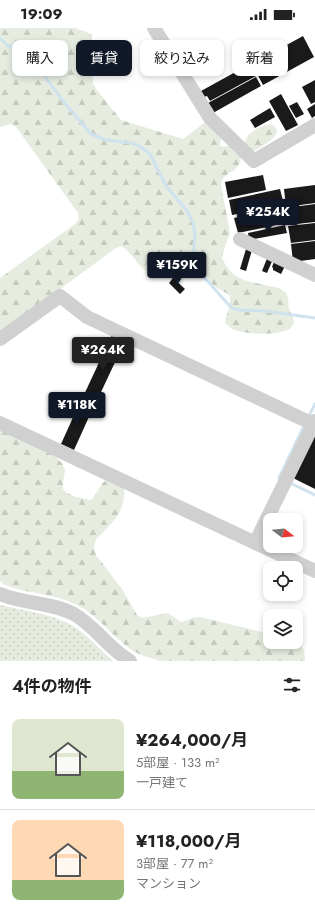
<!DOCTYPE html>
<html lang="ja">
<meta charset="utf-8">
<style>
:root{--surface:#fff;--page:#f6f6f6;--text:#222;--muted:#767676;--line:#e0e0e0;--accent:#111827}
body{margin:0;font-family:Jost,"Noto Sans JP",sans-serif;background:var(--page);color:var(--text);height:100vh;display:flex;flex-direction:column;font-size:15px;white-space:nowrap}
*{box-sizing:border-box;margin:0}
p{font-size:13px;color:var(--muted)}
.icon{flex:none;width:22px;height:22px;fill:none;stroke:currentColor;stroke-width:2;stroke-linecap:round;stroke-linejoin:round}
.map{position:relative;height:633px;overflow:hidden}
.details{display:flex;flex-direction:column;background:var(--surface);flex:1}
.details>*{flex:none}
.hud{position:absolute;left:12px;top:12px;width:291px;height:36px;display:flex;gap:8px}
.needle{width:26px;rotate:106deg}
.tools{position:absolute;left:263px;top:485px;display:grid;gap:8px}
.tools a{display:grid;place-items:center;width:40px;height:40px;border-radius:8px;background:var(--surface);box-shadow:0 2px 6px #0003;font-size:20px}
.price{position:absolute;translate:-50% -34px;padding:0 9px;border-radius:4px;background:var(--accent);color:#fff;font-size:13px;line-height:26px;filter:drop-shadow(0 1px 2px #0008)}
.price::after{content:'';position:absolute;left:50%;top:24px;width:12px;height:9px;margin-left:-6px;background:inherit;clip-path:polygon(0 0,100% 0,50% 100%)}
.price.on{background:#222;color:#fff}
ul{padding:0;list-style:none}
li{display:flex;align-items:center;gap:12px;height:100px;padding:0 12px}
li+li{border-top:1px solid var(--line)}
li span{display:grid;place-items:center;flex:none;width:112px;height:80px;border-radius:8px;color:#555}
li>.icon{margin-inline-start:auto}
span .icon{width:48px;height:48px;fill:#fffc;stroke-width:1}
li b{font-size:17px}
h2{display:flex;justify-content:space-between;align-items:center;height:48px;padding:0 12px;font-size:17px}
.pill{padding:0 14px;border-radius:8px;background:var(--surface);box-shadow:0 2px 6px #0003;font-size:14px;line-height:36px}
.pill.on{background:var(--accent);color:#fff}
.status{display:flex;justify-content:space-between;align-items:center;height:28px;padding:0 20px;background:var(--surface);direction:ltr}
.status svg{height:11px;fill:currentColor}
.map>svg:first-child{display:block}
.forest{fill:url(#forest-firs)}
.park{fill:url(#park-dots)}
.lines{fill:none;stroke-linecap:round;stroke-linejoin:round}
.stream{stroke:#cfe2ee;stroke-width:3}
.building{fill:#1a1a1a}
.minor{stroke:#d0d0d0;stroke-width:14}
</style>
<div class="status"><b>19:09</b><svg viewBox="0 0 49 12"><path d="M0 12V9h3v3zM5 12V6h3v6zM10 12V3h3v9zM15 12V0h3v12zM26 1h20v11H26zM47 4h2v5h-2z"/></svg></div>
<div class="map">
<svg width="315" height="633" viewBox="0 0 315 633">
<defs>
<pattern id="forest-firs" width="22" height="20" patternUnits="userSpaceOnUse"><rect width="22" height="20" fill="#e6ecdf"/><path d="M5 1l3.5 6h-7zM16 11l3.5 6h-7z" fill="#c6cbc0"/></pattern>
<pattern id="park-dots" width="8" height="8" patternUnits="userSpaceOnUse"><rect width="8" height="8" fill="#e6ecdf"/><path d="M2 2h.1M6 6h.1" fill="none" stroke="#c6cbc0" stroke-width="1.8" stroke-linecap="round"/></pattern>
</defs>
<rect width="100%" height="100%" fill="#fff"/>
<!-- forest -->
<path class="forest" d="M 0,0 L 76,0 C 81,3 87,3 92,7 L 93,55 L 96,61 L 121,92 L 183,111 L 204,95 L 208,94 L 221,109 L 220,117 L 222,119 L 229,118 L 241,128 C 241,146 222,142 221,157 L 230,205 L 224,221 L 222,230 C 233,253 247,253 269,258 C 275,259 282,260 286,265 C 289,270 288,275 289,280 C 290,286 296,290 293,297 C 288,309 249,306 238,303 C 233,302 229,299 225,295 C 226,286 231,278 230,268 C 226,264 222,263 217,260 C 213,258 210,253 207,249 C 204,246 196,234 193,233 C 182,229 166,248 153,246 C 139,243 133,224 121,218 L 116,220 L 0,305 L 0,250 L 75,196 L 79,191 L 78,185 L 16,99 L 11,96 L 0,99 Z
M 270,96 C 290,103 261,120 253,123 L 244,116 C 247,105 259,98 270,96 Z
M 0,399 L 54,427 L 62,435 L 65,442 L 63,455 L 63,461 L 67,465 L 76,469 L 91,472 C 98,465 99,457 107,451 L 124,460 C 126,477 117,491 105,502 C 102,506 97,509 95,514 C 93,519 95,523 96,527 L 122,561 L 137,587 L 142,590 L 168,585 L 181,594 C 189,592 192,589 200,589 L 270,606 L 270,614 L 296,614 L 296,613 C 304,618 305,624 305,633 L 161,633 C 151,630 140,628 132,622 C 112,609 99,588 77,577 C 54,565 26,566 3,556 L 0,553 Z"/>
<!-- park -->
<path class="park" d="M 0,577 C 22,582 58,587 76,600 C 90,609 100,622 113,633 L 0,633 Z"/>
<g class="lines">
<!-- stream -->
<path class="stream" d="M 0,10 L 8,18 L 24,22 L 30,25 L 43,46 L 63,73 L 91,106 L 106,112 L 131,115 L 138,117 L 150,126 L 166,158 L 188,184 L 193,195 L 195,207 L 193,231 L 196,240 L 227,275 L 232,280 L 239,282 L 264,283 L 315,290
M 309,388 L 315,376
M 281,451 L 279,450 L 304,398
M 290,455 L 315,467"/>
</g>
<!-- building -->
<path class="building" d="M 303,8 L 314,29 L 263,57 L 252,36 Z
M 250,36 L 256,48 L 210,73 L 207,68 L 204,69 L 201,63 Z
M 256,49 L 261,58 L 213,85 L 208,75 Z
M 315,52 L 315,74 L 311,76 L 302,59 Z
M 281,66 L 298,97 L 286,103 L 269,73 Z
M 297,74 L 304,86 L 296,90 L 289,78 Z
M 315,76 L 315,88 L 312,90 L 307,81 Z
M 270,80 L 275,89 L 255,100 L 250,92 Z
M 263,147 L 266,162 L 228,170 L 225,154 Z
M 315,157 L 315,175 L 286,179 L 284,161 Z
M 280,161 L 284,177 L 232,187 L 229,172 Z
M 315,176 L 315,194 L 288,197 L 286,180 Z
M 283,180 L 286,195 L 238,205 L 234,190 Z
M 315,195 L 315,212 L 291,215 L 288,198 Z
M 285,197 L 287,205 L 249,212 L 248,205 Z
M 315,213 L 315,231 L 293,234 L 291,216 Z
M 246,221 L 252,222 L 246,243 L 240,241 Z
M 268,228 L 273,231 L 267,245 L 262,243 Z
M 275,231 L 286,236 L 281,246 L 273,242 L 273,240 L 272,239 Z
M 173,250 L 185,261 L 180,266 L 169,255 Z
M 112,307 L 125,313 L 94,379 L 81,373 Z
M 80,374 L 93,380 L 74,422 L 61,416 Z
M 315,405 L 315,461 L 293,450 Z"/>
<g class="lines">
<!-- minor -->
<path class="minor" d="M 154,0 L 210,90 L 254,133 L 315,97
M 240,211 L 315,247
M 0,311 L 60,268 L 87,289 L 315,397
M 0,395 L 315,543
M 255,515 L 315,393
M 0,566 C 23,576 51,574 74,586 C 95,598 109,621 130,633"/>
</g>
</svg>
<div class="tools">
<a><svg class="needle" viewBox="-14 -14 28 28"><path d="M0-13l5 13h-10z" fill="#e53935"/><path d="M0 13l5-13h-10z" fill="#767676"/></svg></a>
<a><svg class="icon" aria-label="locate" viewBox="0 0 24 24"><circle cx="12" cy="12" r="6"/><path d="M12 2v4M12 18v4M2 12h4M18 12h4"/></svg></a>
<a><svg class="icon" aria-label="layers" viewBox="0 0 24 24"><path d="M12 4l9 5-9 5-9-5zM3 14l9 5 9-5"/></svg></a>
</div>
<b class="price" style="left:268px;top:205px">¥254K</b>
<b class="price" style="left:177px;top:258px">¥159K</b>
<b class="price on" style="left:103px;top:343px">¥264K</b>
<b class="price" style="left:77px;top:398px">¥118K</b>
<div class="hud">
<a class="pill">購入</a>
<a class="pill on">賃貸</a>
<a class="pill">絞り込み</a>
<a class="pill">新着</a>
</div>
</div>
<section class="details">
<h2>4件の物件<svg class="icon" aria-label="filters" viewBox="0 0 24 24"><path d="M4 7h16M4 17h16"/><circle cx="9" cy="7" r="2"/><circle cx="15" cy="17" r="2"/></svg></h2>
<ul>
<li><span style="background:linear-gradient(#dfe7d0 65%,#8fb573 0)"><svg class="icon" aria-label="home" viewBox="0 0 24 24"><path d="M3 11l9-7 9 7M6 9v11h12V9"/></svg></span><div><b>¥264,000/月</b><p>5部屋 · 133 m²</p><p>一戸建て</p></div></li>
<li><span style="background:linear-gradient(#ffd9b3 75%,#8fb573 0)"><svg class="icon" aria-label="home" viewBox="0 0 24 24"><path d="M3 11l9-7 9 7M6 9v11h12V9"/></svg></span><div><b>¥118,000/月</b><p>3部屋 · 77 m²</p><p>マンション</p></div></li>
</ul>
</section>
